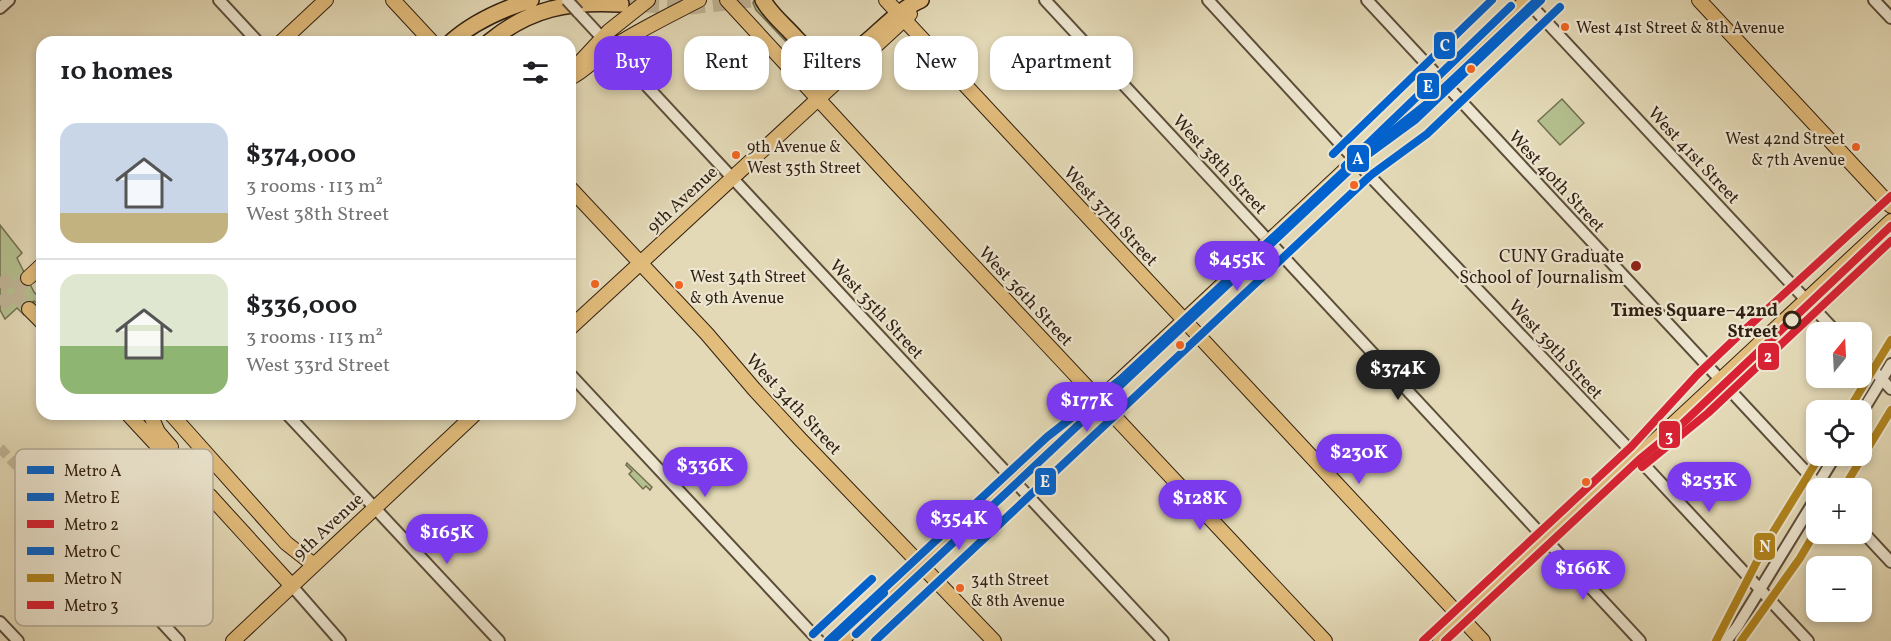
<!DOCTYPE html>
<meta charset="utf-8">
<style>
:root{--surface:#fff;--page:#f2f2f2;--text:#202124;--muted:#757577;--line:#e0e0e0;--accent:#7c3aed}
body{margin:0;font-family:Vollkorn,serif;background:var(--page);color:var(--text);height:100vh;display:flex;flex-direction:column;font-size:22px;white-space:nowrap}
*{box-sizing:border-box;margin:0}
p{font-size:20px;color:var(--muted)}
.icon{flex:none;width:33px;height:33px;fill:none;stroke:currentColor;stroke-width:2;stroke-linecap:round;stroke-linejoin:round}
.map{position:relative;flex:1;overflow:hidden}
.sheet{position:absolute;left:36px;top:36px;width:540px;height:384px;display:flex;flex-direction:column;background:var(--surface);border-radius:18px;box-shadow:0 3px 9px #0003}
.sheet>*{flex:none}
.hud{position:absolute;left:594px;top:36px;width:570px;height:54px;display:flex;gap:12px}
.needle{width:39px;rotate:18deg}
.buttons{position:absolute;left:1806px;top:322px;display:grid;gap:12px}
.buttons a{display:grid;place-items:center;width:66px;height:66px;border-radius:12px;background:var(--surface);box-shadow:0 3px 9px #0003;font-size:30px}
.price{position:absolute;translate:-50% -51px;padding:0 14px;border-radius:21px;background:var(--accent);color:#fff;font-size:20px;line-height:39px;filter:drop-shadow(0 2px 3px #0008)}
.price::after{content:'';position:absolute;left:50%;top:36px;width:18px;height:14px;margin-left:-9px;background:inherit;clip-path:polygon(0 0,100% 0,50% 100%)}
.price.selected{background:#222;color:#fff}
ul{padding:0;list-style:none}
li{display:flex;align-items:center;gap:18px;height:150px;padding:0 24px}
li+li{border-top:2px solid var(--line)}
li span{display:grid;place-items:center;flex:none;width:168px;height:120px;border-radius:18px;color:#555}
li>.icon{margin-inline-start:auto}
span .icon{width:72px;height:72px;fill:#fffc;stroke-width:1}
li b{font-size:26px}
h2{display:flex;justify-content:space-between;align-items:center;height:72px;padding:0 24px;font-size:26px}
.chip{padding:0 21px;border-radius:18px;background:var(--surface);box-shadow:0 3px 9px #0003;font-size:21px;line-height:54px}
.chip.selected{background:var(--accent);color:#fff}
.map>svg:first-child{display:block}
.green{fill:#b4bf8e;stroke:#726f50;stroke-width:1.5}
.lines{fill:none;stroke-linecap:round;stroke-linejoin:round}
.minor-tunnel{stroke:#bfb495;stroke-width:10;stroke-dasharray:10 5;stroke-linecap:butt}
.major-tunnel{stroke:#bfb495;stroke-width:14;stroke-dasharray:14 7;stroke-linecap:butt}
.highway-tunnel{stroke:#bfb495;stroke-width:15;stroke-dasharray:15 8;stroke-linecap:butt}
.minor-casing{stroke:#5d4e3a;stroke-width:14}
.major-casing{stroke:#301f11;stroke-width:16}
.highway-casing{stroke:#301f11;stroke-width:18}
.minor{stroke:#ede6d0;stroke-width:10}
.major{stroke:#e2bc7b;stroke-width:14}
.highway{stroke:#e2bc7b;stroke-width:15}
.minor-bridge-casing{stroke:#5d4e3a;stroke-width:14;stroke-linecap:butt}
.minor-bridge{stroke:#ede6d0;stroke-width:10}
.metro-1-casing{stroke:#ede6d0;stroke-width:12}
.metro-2-casing{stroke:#ede6d0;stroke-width:12}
.metro-3-casing{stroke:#ede6d0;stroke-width:12}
.metro-4-casing{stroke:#ede6d0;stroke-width:12}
.metro-5-casing{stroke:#ede6d0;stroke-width:12}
.metro-6-casing{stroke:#ede6d0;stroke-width:12}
.metro-1{stroke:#0062cf;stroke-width:8}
.metro-2{stroke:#0062cf;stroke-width:8}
.metro-3{stroke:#d82233;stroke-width:8}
.metro-4{stroke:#0062cf;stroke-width:8}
.metro-5{stroke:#b1851f;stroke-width:8}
.metro-6{stroke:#d82233;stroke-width:8}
.bus-dot{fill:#f26522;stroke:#ede6d0;stroke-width:2}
.poi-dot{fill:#8f2418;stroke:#ede6d0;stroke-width:2}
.stop-dot{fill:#ede6d0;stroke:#301f11;stroke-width:3}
.labels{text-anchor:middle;stroke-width:4.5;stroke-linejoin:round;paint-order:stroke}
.bus-label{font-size:16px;fill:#301f11;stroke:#ede6d0;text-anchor:start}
.street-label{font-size:18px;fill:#301f11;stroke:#ede6d0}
.poi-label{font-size:18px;fill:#301f11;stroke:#ede6d0;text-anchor:end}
.stop-label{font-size:18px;font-weight:bold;fill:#301f11;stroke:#ede6d0;text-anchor:end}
.key{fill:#ede6d0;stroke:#b4aa97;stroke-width:1.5}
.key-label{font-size:16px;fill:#301f11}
.line-badge{stroke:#ede6d0;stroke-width:2}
.badge-label{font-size:16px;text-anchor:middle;font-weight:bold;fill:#fff}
</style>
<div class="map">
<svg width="1891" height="641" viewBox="0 0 1891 641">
<rect width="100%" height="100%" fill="#e3d9b6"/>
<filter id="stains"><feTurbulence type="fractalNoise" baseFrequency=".00333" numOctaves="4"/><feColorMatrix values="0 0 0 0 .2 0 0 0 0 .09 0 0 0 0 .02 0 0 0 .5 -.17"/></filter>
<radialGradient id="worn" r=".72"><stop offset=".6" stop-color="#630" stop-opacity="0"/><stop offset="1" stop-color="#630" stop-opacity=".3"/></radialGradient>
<!-- green -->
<path class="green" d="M 754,0 C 769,20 795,55 819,64 L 814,69 L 810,67 L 756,10 L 753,3 Z
M 1562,99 L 1584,123 L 1560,145 L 1538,121 Z
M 0,225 L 22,253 L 17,258 L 34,292 L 39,297 L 42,294 L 42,308 L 34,301 L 33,302 L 34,304 L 24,315 L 17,308 L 5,319 L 0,310 Z
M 627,463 L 652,487 L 650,490 L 646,486 L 643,489 L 629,474 L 632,471 L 626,465 Z"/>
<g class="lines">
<!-- minor-tunnel -->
<path class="minor-tunnel" d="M 0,448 L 143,602"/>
<!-- major-tunnel -->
<path class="major-tunnel" d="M 0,277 L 29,309
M 0,305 L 28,278"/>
<!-- highway-tunnel -->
<path class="highway-tunnel" d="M 621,4 L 691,7 L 751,0"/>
<defs>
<path id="minor" d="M 219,0 L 258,42
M 1045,0 L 1640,641
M 1208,0 L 1367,173 L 1649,470 L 1808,641
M 1367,0 L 1822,489
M 1526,0 L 1837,333
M 1874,0 L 1891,18
M 0,8 L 9,0
M 578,12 L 1163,641
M 1862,358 L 1891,389
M 570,374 L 819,641
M 1862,412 L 1891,364
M 287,414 L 499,641
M 1818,484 L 1835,456
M 1862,531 L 1891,562
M 292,586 L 340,641
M 143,602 L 179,641
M 0,622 L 18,641
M 1726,641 L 1737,627 L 1816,498"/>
<path id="major" d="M 393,0 L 432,42
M 727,0 L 890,177 L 1325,641
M 886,0 L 1483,641
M 1699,0 L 1891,206
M 281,42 L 326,0
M 570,73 L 609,31 L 648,0
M 570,78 C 585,71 594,59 608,50 C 637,31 668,16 699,0
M 570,188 L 707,334 L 754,389 L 800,439 L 994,641
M 28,278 L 42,265
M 29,309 L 42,322
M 570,328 L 910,14
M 128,414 L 178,468 L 210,496 L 292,586
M 150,414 L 158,432 L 171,447
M 171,414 L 286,543 L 314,565
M 233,641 L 475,414
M 841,641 L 1527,0
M 1440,641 L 1891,221"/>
<path id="highway" d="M 763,0 C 771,15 786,26 797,39 C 848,92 873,20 921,0
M 451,42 C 473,22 503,9 531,0
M 489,42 C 530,8 569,1 621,4"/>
</defs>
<!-- minor casing -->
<use href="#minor" class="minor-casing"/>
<!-- major casing -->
<use href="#major" class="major-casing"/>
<!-- highway casing -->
<use href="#highway" class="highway-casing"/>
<!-- minor -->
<use href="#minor" class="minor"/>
<!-- major -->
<use href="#major" class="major"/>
<!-- highway -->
<use href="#highway" class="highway"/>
<defs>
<path id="minor-bridge" d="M 567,0 L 578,12"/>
</defs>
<!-- minor-bridge casing -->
<use href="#minor-bridge" class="minor-bridge-casing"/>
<!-- minor-bridge -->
<use href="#minor-bridge" class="minor-bridge"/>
<defs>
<path id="metro-1" d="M 828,641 L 1047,437 L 1120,380 L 1357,159 L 1428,103 L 1537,0"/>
<path id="metro-2" d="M 1345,166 L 1511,6
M 832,641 L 884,593
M 875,641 L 1371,175 L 1427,134 L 1560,7"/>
<path id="metro-3" d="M 1642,467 L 1708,413 L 1891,241
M 1423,641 L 1631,447 L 1697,375 L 1738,336 L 1891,196"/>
<path id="metro-4" d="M 1333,154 L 1492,0
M 813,634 L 872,579
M 856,634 L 1359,161 L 1415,120 L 1541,0"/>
<path id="metro-5" d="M 1848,411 L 1891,340
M 1843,489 L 1891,410
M 1716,641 L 1767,542 L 1820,456
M 1741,641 L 1800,558 L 1816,531"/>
<path id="metro-6" d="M 1445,641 L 1641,458 L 1681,425 L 1891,226"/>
</defs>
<!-- metro-1 casing -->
<use href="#metro-1" class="metro-1-casing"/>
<!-- metro-2 casing -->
<use href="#metro-2" class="metro-2-casing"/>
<!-- metro-3 casing -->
<use href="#metro-3" class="metro-3-casing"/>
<!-- metro-4 casing -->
<use href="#metro-4" class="metro-4-casing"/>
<!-- metro-5 casing -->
<use href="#metro-5" class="metro-5-casing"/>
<!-- metro-6 casing -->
<use href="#metro-6" class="metro-6-casing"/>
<!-- metro-1 -->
<use href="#metro-1" class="metro-1"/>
<!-- metro-2 -->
<use href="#metro-2" class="metro-2"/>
<!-- metro-3 -->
<use href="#metro-3" class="metro-3"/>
<!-- metro-4 -->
<use href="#metro-4" class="metro-4"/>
<!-- metro-5 -->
<use href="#metro-5" class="metro-5"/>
<!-- metro-6 -->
<use href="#metro-6" class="metro-6"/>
</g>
<!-- markers -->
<g class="bus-dot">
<circle cx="1565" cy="27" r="5"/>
<circle cx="1471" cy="69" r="5"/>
<circle cx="1856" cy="147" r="5"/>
<circle cx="736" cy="155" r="5"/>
<circle cx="1354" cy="185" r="5"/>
<circle cx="595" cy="284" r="5"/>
<circle cx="679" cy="285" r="5"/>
<circle cx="1180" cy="345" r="5"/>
<circle cx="1586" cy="482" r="5"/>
<circle cx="960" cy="588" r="5"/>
</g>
<circle class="poi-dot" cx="1636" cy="266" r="6"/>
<circle class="stop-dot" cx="1792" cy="320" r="8"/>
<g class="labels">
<!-- bus labels -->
<g class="bus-label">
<text x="1576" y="33">West 41st Street &amp; 8th Avenue</text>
<text x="1845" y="144" text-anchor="end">West 42nd Street<tspan x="1845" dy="21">&amp; 7th Avenue</tspan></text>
<text x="747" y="152">9th Avenue &amp;<tspan x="747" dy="21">West 35th Street</tspan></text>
<text x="690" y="282">West 34th Street<tspan x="690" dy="21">&amp; 9th Avenue</tspan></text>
<text x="971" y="585">34th Street<tspan x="971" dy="21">&amp; 8th Avenue</tspan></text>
</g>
<!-- street labels -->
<g class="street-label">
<text transform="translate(1694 155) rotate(47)" y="6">West 41st Street</text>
<text transform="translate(1220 164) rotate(47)" y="6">West 38th Street</text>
<text transform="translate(1557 181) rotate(47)" y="6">West 40th Street</text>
<text transform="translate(682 199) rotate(-43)" y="6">9th Avenue</text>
<text transform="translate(1111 216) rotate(47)" y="6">West 37th Street</text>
<text transform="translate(1026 296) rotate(47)" y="6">West 36th Street</text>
<text transform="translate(877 309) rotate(47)" y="6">West 35th Street</text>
<text transform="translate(1556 349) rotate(47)" y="6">West 39th Street</text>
<text transform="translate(794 404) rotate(47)" y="6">West 34th Street</text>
<text transform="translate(328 526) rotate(-43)" y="6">9th Avenue</text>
</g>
<!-- poi labels -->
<g class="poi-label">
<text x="1624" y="262">CUNY Graduate<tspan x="1624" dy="21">School of Journalism</tspan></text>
</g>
<!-- stop labels -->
<g class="stop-label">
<text x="1778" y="316">Times Square–42nd<tspan x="1778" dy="21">Street</tspan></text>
</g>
</g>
<!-- legend -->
<rect x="15" y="449" width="198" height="177" rx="9" class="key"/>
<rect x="27" y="466" width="27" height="8" fill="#0062cf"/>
<rect x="27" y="493" width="27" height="8" fill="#0062cf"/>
<rect x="27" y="520" width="27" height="8" fill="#d82233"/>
<rect x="27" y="547" width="27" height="8" fill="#0062cf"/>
<rect x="27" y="574" width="27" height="8" fill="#b1851f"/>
<rect x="27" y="601" width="27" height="8" fill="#d82233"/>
<g class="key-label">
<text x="64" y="476">Metro A</text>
<text x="64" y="503">Metro E</text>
<text x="64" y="530">Metro 2</text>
<text x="64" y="557">Metro C</text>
<text x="64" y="584">Metro N</text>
<text x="64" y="611">Metro 3</text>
</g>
<g class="line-badge">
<rect x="1433" y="31" width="23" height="29" rx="6" fill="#0062cf"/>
<rect x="1416" y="72" width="24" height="28" rx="6" fill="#0062cf"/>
<rect x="1346" y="144" width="24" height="29" rx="6" fill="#0062cf"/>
<rect x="1757" y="342" width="23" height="29" rx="6" fill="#d82233"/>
<rect x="1658" y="420" width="23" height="29" rx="6" fill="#d82233"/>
<rect x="1034" y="467" width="23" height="29" rx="6" fill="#0062cf"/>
<rect x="1753" y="532" width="23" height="29" rx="6" fill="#b1851f"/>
</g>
<g class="badge-label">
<text x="1445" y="51">C</text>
<text x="1428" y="92">E</text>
<text x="1358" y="164">A</text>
<text x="1768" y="362">2</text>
<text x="1669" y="441">3</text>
<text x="1045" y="487">E</text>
<text x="1765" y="552">N</text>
</g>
<rect width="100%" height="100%" filter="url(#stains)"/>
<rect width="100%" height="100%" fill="url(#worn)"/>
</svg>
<div class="buttons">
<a><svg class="needle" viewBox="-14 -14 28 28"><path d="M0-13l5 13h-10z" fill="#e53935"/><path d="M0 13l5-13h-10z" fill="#757577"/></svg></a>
<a><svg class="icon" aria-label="locate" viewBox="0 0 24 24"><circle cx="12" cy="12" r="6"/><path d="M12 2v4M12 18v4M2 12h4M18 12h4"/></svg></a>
<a>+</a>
<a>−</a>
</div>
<b class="price" style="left:1237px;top:292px">$455K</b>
<b class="price selected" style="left:1398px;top:401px">$374K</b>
<b class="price" style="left:1087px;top:433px">$177K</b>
<b class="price" style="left:1359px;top:485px">$230K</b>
<b class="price" style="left:705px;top:498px">$336K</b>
<b class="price" style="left:1709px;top:513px">$253K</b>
<b class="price" style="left:1200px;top:531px">$128K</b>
<b class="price" style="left:959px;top:551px">$354K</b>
<b class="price" style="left:447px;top:565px">$165K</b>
<b class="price" style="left:1583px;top:601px">$166K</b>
<div class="hud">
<a class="chip selected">Buy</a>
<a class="chip">Rent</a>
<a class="chip">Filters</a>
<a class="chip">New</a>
<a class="chip">Apartment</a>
</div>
<section class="sheet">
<h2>10 homes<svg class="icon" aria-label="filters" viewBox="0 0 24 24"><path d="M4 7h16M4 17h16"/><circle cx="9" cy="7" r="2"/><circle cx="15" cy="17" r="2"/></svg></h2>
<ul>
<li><span style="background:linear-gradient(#c9d6e8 75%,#c2b280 0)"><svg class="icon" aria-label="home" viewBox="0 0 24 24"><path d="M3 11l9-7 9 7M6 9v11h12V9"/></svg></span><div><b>$374,000</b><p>3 rooms · 113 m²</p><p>West 38th Street</p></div></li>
<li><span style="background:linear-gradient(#dfe7d0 60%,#8fb573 0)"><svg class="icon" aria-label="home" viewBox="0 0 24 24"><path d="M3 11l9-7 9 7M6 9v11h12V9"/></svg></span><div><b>$336,000</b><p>3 rooms · 113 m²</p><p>West 33rd Street</p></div></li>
</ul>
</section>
</div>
